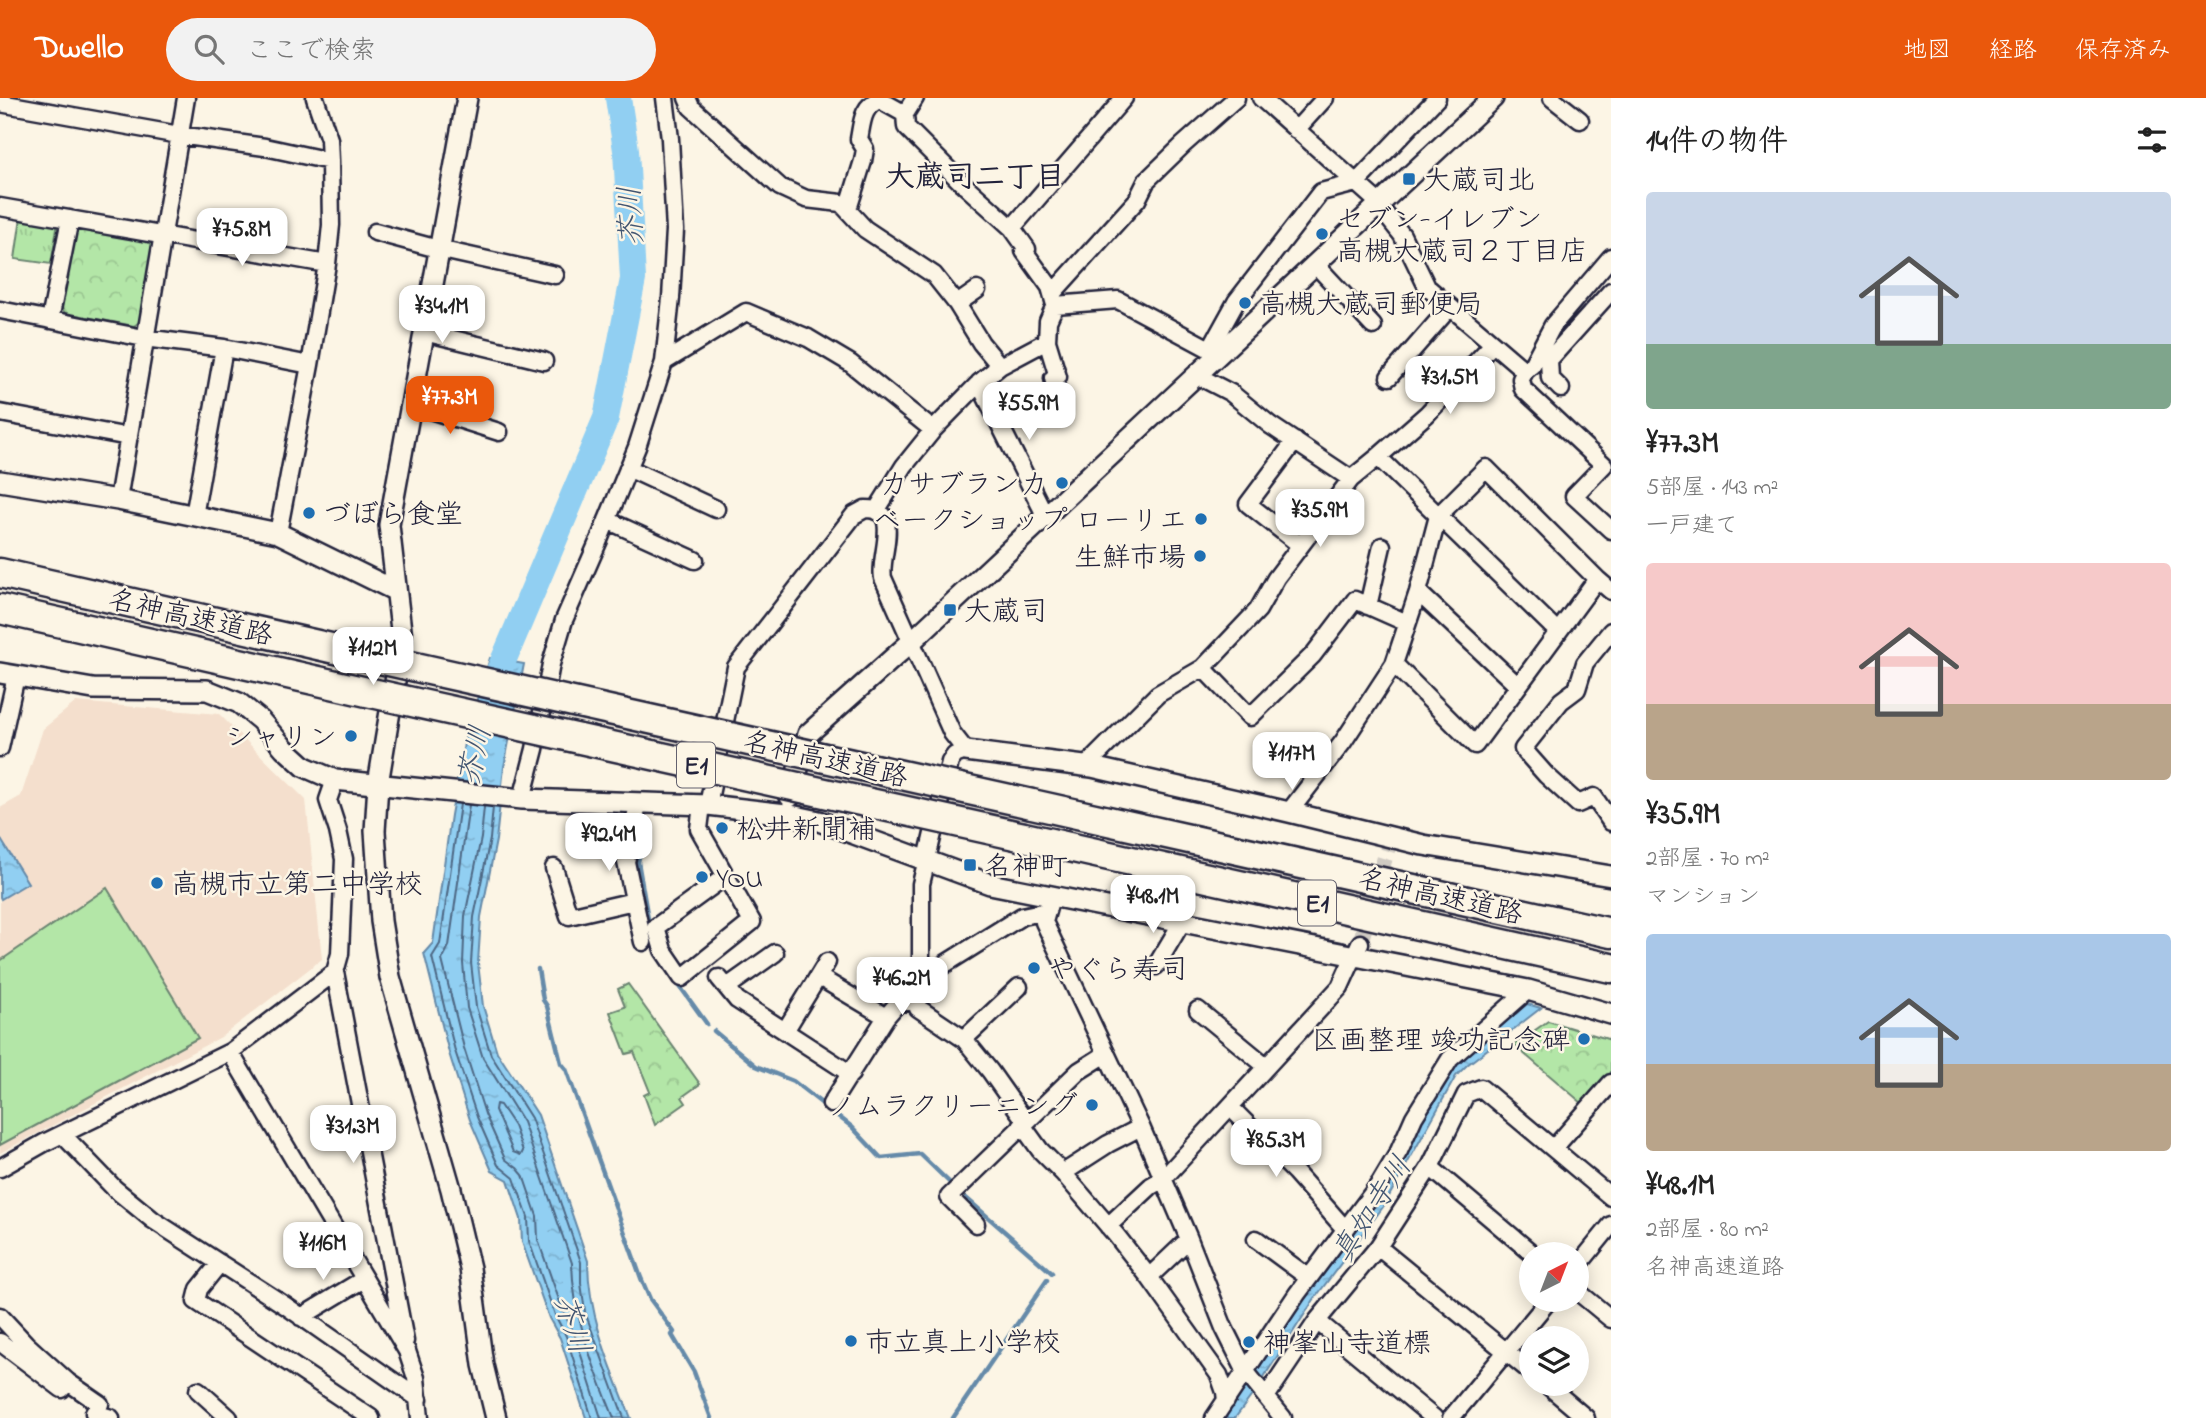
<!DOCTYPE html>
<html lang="ja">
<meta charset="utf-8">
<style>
:root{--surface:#fff;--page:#f2f2f2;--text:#222;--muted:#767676;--accent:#ea580c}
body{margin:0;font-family:"Indie Flower","Klee One",sans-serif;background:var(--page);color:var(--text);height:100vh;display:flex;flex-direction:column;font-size:26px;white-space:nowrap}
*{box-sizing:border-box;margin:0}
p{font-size:23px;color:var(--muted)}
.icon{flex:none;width:38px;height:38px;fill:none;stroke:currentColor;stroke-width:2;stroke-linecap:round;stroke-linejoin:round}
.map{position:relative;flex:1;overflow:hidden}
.side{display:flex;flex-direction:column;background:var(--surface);width:595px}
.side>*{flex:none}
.needle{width:46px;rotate:42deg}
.buttons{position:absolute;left:1519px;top:1144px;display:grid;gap:14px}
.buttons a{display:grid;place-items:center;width:70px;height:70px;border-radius:50%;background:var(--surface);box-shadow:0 4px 18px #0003;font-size:35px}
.price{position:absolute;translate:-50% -60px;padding:0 16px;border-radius:14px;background:#fff;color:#222;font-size:23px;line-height:46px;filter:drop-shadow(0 2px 4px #0008)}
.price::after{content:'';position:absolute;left:50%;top:42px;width:21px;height:16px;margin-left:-10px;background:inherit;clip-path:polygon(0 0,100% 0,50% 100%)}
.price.on{background:var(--accent);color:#fff}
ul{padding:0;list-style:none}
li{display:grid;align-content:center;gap:14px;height:371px;padding:0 35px}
li span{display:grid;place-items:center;height:217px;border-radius:7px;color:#555}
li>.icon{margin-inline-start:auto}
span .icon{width:126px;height:126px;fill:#fffc;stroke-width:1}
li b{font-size:30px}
h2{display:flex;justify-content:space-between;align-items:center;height:84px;padding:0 35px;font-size:30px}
header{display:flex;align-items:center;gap:42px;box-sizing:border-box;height:98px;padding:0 35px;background:var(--accent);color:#fff}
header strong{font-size:33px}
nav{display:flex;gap:38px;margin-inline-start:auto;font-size:24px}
.search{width:490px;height:63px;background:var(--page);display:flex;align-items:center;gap:18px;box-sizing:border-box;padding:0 24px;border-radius:38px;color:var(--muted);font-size:26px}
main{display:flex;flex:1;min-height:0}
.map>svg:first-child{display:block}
.built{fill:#f4dfcd}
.grass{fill:url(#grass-tufts);stroke:#6a8471;stroke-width:2}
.park{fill:url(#park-crowns);stroke:#6a8471;stroke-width:2}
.pitch{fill:#b3e6a7;stroke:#6a8471;stroke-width:2}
.water{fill:url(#water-ripples);stroke:#658aa9;stroke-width:2}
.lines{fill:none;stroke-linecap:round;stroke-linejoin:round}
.shore{stroke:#4e6784;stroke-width:2}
.stream{stroke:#658aa9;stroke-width:4.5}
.river{stroke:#91cff2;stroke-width:26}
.minor-tunnel{stroke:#d0cbc3;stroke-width:16;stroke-dasharray:16 8;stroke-linecap:butt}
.minor-casing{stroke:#22223b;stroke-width:21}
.tertiary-casing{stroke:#22223b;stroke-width:24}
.motorway-casing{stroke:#22223b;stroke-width:33}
.minor{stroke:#fcf5e5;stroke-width:16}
.tertiary{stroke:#fcf5e5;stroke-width:19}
.motorway{stroke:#fcf5e5;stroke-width:28}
.motorway-bridge-casing{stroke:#22223b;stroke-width:33;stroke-linecap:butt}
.motorway-bridge{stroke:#fcf5e5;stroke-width:28}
.poi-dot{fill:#1f6fb2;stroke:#fcf5e5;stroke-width:2.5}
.labels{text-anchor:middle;stroke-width:5;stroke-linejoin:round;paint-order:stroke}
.shield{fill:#fcf5e5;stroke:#63616e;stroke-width:2}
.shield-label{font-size:26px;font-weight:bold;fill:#22223b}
.poi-label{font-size:28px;fill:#22223b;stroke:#fcf5e5;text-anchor:start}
.street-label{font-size:28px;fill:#22223b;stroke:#fcf5e5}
.neighbourhood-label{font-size:30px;font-weight:bold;fill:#22223b;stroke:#fcf5e5}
.water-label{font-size:30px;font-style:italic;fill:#435672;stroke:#fcf5e5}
</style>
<header>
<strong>Dwello</strong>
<div class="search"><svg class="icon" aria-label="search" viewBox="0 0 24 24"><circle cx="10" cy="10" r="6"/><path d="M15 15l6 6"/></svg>ここで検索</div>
<nav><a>地図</a><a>経路</a><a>保存済み</a></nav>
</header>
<main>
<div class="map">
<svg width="1611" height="1320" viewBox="0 0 1611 1320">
<defs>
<pattern id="grass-tufts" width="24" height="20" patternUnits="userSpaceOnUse" patternTransform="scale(1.75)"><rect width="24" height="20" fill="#b3e6a7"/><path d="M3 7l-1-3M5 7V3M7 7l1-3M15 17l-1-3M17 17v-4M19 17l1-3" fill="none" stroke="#9ac591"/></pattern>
<pattern id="park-crowns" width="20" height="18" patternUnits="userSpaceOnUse" patternTransform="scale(1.75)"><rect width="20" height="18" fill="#b3e6a7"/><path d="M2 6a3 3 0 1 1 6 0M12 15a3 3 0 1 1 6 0" fill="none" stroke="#9ac591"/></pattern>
<pattern id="water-ripples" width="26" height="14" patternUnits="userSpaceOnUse" patternTransform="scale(1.75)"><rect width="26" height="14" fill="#91cff2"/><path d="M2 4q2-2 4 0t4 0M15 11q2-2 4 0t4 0" fill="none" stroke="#7db1d0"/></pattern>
</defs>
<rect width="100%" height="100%" fill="#fcf5e5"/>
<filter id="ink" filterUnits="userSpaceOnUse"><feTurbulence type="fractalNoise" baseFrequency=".0143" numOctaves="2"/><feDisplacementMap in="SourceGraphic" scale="14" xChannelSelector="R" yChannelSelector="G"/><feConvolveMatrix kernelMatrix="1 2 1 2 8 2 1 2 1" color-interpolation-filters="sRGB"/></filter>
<g filter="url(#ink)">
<!-- built -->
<path class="built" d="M 76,604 L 219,616 L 306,702 L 322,861 L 221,939 L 0,1055 L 0,710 L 21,698 L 43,631 Z"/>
<!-- grass -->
<path class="grass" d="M 21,119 L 58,125 L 51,166 L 15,161 Z"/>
<!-- park -->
<path class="park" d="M 79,130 L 157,144 L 142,222 L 134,228 L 65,215 L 60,208 L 72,134 Z
M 628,886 L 700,986 L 682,999 L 686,1005 L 655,1027 L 644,997 L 650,994 L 634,954 L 626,956 L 610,914 L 625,909 L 618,891 Z
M 1548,923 L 1611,942 L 1611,975 L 1588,1005 L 1583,1006 L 1514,947 Z"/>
<!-- pitch -->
<path class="pitch" d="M 107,790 L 198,940 L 0,1047 L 0,863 Z"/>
<!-- water -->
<path class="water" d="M 490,560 L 524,566 L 504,669 L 496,742 L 481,819 L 478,865 L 483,908 L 497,954 L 538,1017 L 588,1163 C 588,1218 611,1270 631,1320 L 586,1320 L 560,1240 L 549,1220 L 522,1144 L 521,1121 L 508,1082 L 492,1073 L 470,1022 L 449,955 L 424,855 L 433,845 L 451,717 L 465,640 Z
M 0,740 L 28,785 L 1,801 L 0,799 Z
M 1527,906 L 1541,910 L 1467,967 L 1456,978 L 1383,1109 L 1315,1200 L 1253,1296 L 1235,1320 L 1220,1320 L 1313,1187 L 1348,1142 L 1381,1091 L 1450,970 Z"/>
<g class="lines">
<!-- shore -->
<path class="shore" d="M 460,706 L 440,846 L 432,859 L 455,953 L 477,1019 L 498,1067 L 514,1080 L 528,1119 L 529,1143 L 555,1217 L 566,1238 L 592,1320
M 469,707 L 449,848 L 442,862 L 464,950 L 485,1016 L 505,1061 L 517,1070 L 523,1077 L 537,1118 L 538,1142 L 563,1213 L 574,1235 L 601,1320
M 484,709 L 481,740 L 465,818 L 463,865 L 467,910 L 483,960 L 523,1024 L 572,1165 C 573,1220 594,1270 614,1320
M 493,709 L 490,741 L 474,819 L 471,865 L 476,909 L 491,957 L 531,1020 L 581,1164 L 581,1185 L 585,1214 L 624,1320
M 496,1006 L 500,1007 L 514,1028 L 523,1053 L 521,1057 L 513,1054 L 495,1012 Z"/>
<!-- stream -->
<path class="stream" d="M 647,723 L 638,764 L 652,844 L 654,849
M 538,871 L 543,902 L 547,908 L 561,965 L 566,971 L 641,1180 L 650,1201 L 674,1234 L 672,1237 L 694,1274 L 711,1320
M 676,883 L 707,926
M 714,933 L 756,968 L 793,983 L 852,1029 L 881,1060 L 920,1056 L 949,1084
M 966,1100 L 1052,1175
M 953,1320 L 1047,1182"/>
<!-- river -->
<path class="river" d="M 490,594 L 606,320 L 633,181 L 626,52 L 618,0"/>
<!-- minor-tunnel -->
<path class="minor-tunnel" d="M 1360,845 L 1391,739"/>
<defs>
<path id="minor" d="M 315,0 L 329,41 L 330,63
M 687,0 L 691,9 L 780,89 L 806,101 L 841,105 L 865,131 L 934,177 L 957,206 L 981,245 L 1000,268
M 915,0 L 905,16 L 906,29 L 962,85 L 1012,130 L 1027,151 L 1024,153 L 1050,189 L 1052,196 L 1055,207 L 1048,223 L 1047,243 L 1058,279 L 1053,280 L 1060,310
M 1261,0 L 1380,106
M 1552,0 L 1580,22
M 0,5 L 179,37 L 265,49 L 330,63 L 331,127 L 327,166 L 310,267 L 278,435
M 1296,32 L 1325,0
M 1378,107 L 1402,137 L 1427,189 L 1525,273 L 1521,281 L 1523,291 L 1604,367 L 1574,398 L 1611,432
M 0,109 L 327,166
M 848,111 L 863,63 L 865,51 L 859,41 C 862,26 862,7 880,2 L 905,16
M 1012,130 L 1124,0
M 375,134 L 438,151 L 555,177
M 1315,166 L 1373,228
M 1052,196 L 1137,102 L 1147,82 L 1183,47 L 1236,0
M 957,206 L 977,192
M 1055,207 L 1118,202 L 1217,255
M 0,212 L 144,240 L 224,250 L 310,267
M 50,222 L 70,121
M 424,234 L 544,263
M 1210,251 L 1236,204 L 1321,94 L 1356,85 L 1437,0
M 664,264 L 746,214 L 808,240 L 850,265 L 933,332
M 1525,273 L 1532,267 L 1553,227 L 1611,159
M 1198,278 L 1231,295 L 1270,327 L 1351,381
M 1389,279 L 1450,209
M 979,285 L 1046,419
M 1561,291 L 1550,280 L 1549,262 L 1611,193
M 411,306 L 499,334
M 0,315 L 129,339
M 1295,343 L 1248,406 L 1300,447
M 1378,359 L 1427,316 L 1493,246
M 628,370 L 716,411
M 118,402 L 186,0
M 876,413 L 904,368 L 933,332 L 979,285 L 1000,268 L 1047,243
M 194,418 L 224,250
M 607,422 L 695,462
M 1597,481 L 1611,493
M 1418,494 L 1518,588
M 1368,508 L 1382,448
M 1611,533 L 1585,565 L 1577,591 L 1561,603 L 1523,651 L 1546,677 L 1578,706 L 1594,699 L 1611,724
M 1203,570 L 1250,619 L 1313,557 L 1355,502 L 1407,525
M 0,650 L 16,578
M 1085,669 L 1158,596 L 1203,570 L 1258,512 L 1276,480 L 1351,381 L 1378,359 L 1558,534
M 522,701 L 535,651 L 551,566 L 564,522 L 599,442 L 637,349 L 664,264 L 671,200 L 675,132 L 670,41 L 665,0
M 638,706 L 626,764 L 643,844
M 702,707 L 699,731 L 752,824 L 682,880 L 663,852 L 656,829 L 726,778
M 708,707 L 736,569 L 854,417 L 865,411 C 904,410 878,459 883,480 L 952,635 L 966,653 L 955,657 L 950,664 L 921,786 L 921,881 L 918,910 L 964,941 L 990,973 L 1026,1024
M 1289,714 L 1343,644 L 1394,566 L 1418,494 L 1438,418 L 1486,370 L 1597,481 L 1475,647 L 1394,566
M 554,770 L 569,818 L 634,803
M 1051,799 L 1044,824 L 1141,1029 L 1189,1141 L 1224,1230 L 1246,1274 L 1283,1320
M 1156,868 L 1182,824
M 335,874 L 405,1243
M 819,879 L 886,919
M 719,880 L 737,902 L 851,976
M 921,881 L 1022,818 L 1047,813
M 727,889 L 775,855
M 1198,912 L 1266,968
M 785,933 L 827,864
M 964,941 L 1019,889
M 230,954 L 407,1253 L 416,1280 L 420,1320
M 831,1006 L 886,919 L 898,905 L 919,902
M 1230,1009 L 1295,1074 L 1345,1131
M 1022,1027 L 1040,1052 L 1063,1075 L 1116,1137 L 1149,1179 L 1219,1277 L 1225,1294 L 1226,1303
M 63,1037 L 115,1091 L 153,1122 L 286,1208 L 419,1301
M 1554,1050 L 1611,985
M 1430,1069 L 1534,1157
M 0,1070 L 44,1045 L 230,954 L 335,874 L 340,856 L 344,761 L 338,733 L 328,702 L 335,682
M 1063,1075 L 1108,1046 L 1141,1029
M 976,1126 L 949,1099 L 1079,973 L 1106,956
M 1108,1128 L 1151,1088 L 1163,1081 L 1340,889 L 1360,845
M 1256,1141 L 1309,1180
M 1378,1149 L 1531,1274
M 220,1165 L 199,1191 L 196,1203 L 371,1320
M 1577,1169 L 1611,1127
M 1149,1179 L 1189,1141
M 1577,1193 L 1611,1221
M 0,1218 L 26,1246 L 68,1284 L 100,1306 L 94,1315 L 111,1320
M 301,1219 L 364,1181
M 1317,1223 L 1434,1320
M 0,1244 L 62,1291
M 1546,1286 L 1586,1320
M 198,1292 L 229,1320
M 1266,1299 L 1317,1223 L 1378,1149 L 1430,1069 L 1466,996 L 1481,990 L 1611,1099
M 1214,1320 L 1297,1196 L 1380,1085 L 1399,1053 L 1414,1019 L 1450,961 L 1528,892
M 1451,1320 L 1549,1202"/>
<path id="tertiary" d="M 467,0 L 389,427 L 402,541 L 378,686 L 375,733 L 381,823 L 390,879 L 451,1091 L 470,1170 L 483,1267 L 496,1320
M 0,383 L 118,402 L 278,435 L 396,493
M 0,575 L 93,591 L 207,592 L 239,605 L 260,622 L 284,650 L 305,669 L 335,682 L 522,701 L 708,707 L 786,716 L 819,723 L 990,786 L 1528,892 L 1611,916
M 966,653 L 1092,669 L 1289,714 L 1423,747 L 1611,778
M 790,699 L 808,636 L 911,544 L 1493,0"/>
<path id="motorway" d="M 0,475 L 375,560
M 0,511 L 367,594
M 1032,706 L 1611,835
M 1024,739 L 1611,870"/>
</defs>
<!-- minor casing -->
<use href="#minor" class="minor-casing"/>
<!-- tertiary casing -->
<use href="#tertiary" class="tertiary-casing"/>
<!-- motorway casing -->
<use href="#motorway" class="motorway-casing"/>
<!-- minor -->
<use href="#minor" class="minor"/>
<!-- tertiary -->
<use href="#tertiary" class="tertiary"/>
<!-- motorway -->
<use href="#motorway" class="motorway"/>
<defs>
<path id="motorway-bridge" d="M 375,560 L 1032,706
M 367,594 L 1024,739"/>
</defs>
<!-- motorway-bridge casing -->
<use href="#motorway-bridge" class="motorway-bridge-casing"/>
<!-- motorway-bridge -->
<use href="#motorway-bridge" class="motorway-bridge"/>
</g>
</g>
<!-- markers -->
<g class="poi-dot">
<rect x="1402" y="74" width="14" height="14" rx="3.5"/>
<circle cx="1322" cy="136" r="7"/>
<circle cx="1245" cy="205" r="7"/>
<circle cx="1062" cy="385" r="7"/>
<circle cx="309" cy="415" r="7"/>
<circle cx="1201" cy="421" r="7"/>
<circle cx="1200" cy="458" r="7"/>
<rect x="943" y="505" width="14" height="14" rx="3.5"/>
<circle cx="351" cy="638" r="7"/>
<circle cx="722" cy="730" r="7"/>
<rect x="963" y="760" width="14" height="14" rx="3.5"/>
<circle cx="702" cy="779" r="7"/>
<circle cx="157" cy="785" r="7"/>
<circle cx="1034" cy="870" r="7"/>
<circle cx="1584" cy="941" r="7"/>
<circle cx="1092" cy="1007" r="7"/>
<circle cx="851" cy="1243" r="7"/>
<circle cx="1249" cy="1244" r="7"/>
</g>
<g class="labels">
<!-- shield labels -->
<g class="shield">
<rect x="677" y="644.5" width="38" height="45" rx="5"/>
<rect x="1298" y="782.5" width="38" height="45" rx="5"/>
</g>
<g class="shield-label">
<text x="696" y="676">E1</text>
<text x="1317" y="814">E1</text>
</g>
<!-- poi labels -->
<g class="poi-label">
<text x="1423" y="91">大蔵司北</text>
<text x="1336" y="130">セブン-イレブン<tspan x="1336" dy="32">高槻大蔵司２丁目店</tspan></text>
<text x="1259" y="215">高槻大蔵司郵便局</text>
<text x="1048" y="395" text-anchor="end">カサブランカ</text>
<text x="323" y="425">づぼら食堂</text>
<text x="1187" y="431" text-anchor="end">ベークショップ ローリエ</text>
<text x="1186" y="468" text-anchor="end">生鮮市場</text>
<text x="964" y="522">大蔵司</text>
<text x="337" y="648" text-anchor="end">シャリン</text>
<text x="736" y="740">松井新聞補</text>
<text x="984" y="777">名神町</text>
<text x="716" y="789">YOU</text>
<text x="171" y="795">高槻市立第二中学校</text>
<text x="1048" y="880">やぐら寿司</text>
<text x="1570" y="951" text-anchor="end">区画整理 竣功記念碑</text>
<text x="1078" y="1017" text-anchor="end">ノムラクリーニング</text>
<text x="865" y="1253">市立真上小学校</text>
<text x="1263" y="1254">神峯山寺道標</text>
</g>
<!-- street labels -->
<g class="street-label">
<text transform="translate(191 518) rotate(13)" y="10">名神高速道路</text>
<text transform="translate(826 660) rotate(13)" y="10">名神高速道路</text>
<text transform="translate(1441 797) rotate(13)" y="10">名神高速道路</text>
</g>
<!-- neighbourhood labels -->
<g class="neighbourhood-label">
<text x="975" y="88">大蔵司二丁目</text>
</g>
<!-- water labels -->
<g class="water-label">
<text transform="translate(630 118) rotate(-93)" y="10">芥川</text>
<text transform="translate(474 657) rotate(-77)" y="10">芥川</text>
<text transform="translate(1371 1111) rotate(-57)" y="10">真如寺川</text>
<text transform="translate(573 1226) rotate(73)" y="10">芥川</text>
</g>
</g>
</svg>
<div class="buttons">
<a><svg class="needle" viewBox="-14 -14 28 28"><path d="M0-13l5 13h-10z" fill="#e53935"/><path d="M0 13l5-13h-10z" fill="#767676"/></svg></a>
<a><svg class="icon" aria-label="layers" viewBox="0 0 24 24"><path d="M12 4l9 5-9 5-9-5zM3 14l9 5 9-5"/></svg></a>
</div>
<b class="price" style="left:242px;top:170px">¥75.8M</b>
<b class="price" style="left:442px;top:247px">¥34.1M</b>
<b class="price" style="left:1450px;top:318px">¥31.5M</b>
<b class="price on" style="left:450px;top:338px">¥77.3M</b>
<b class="price" style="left:1029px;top:344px">¥55.9M</b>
<b class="price" style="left:1320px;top:451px">¥35.9M</b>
<b class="price" style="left:373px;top:589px">¥112M</b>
<b class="price" style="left:1292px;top:694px">¥117M</b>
<b class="price" style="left:609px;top:775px">¥92.4M</b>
<b class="price" style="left:1153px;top:837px">¥48.1M</b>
<b class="price" style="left:902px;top:919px">¥46.2M</b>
<b class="price" style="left:353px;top:1067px">¥31.3M</b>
<b class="price" style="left:1276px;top:1081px">¥85.3M</b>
<b class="price" style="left:323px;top:1184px">¥116M</b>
</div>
<section class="side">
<h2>14件の物件<svg class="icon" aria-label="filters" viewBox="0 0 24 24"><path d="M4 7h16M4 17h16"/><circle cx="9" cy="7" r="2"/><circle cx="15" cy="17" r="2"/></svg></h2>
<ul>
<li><span style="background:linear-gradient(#c9d6e8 70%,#7fa58c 0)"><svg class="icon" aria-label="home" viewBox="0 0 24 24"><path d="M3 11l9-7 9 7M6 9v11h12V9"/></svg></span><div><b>¥77.3M</b><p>5部屋 · 143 m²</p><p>一戸建て</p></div></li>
<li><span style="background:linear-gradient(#f6c9c9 65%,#b9a48a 0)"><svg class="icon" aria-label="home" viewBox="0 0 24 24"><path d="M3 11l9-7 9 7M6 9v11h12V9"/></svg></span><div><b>¥35.9M</b><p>2部屋 · 70 m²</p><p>マンション</p></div></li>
<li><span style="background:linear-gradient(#a9c7e8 60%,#b9a48a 0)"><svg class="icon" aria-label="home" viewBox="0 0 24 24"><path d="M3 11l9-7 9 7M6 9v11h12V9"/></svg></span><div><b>¥48.1M</b><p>2部屋 · 80 m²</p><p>名神高速道路</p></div></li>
</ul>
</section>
</main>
